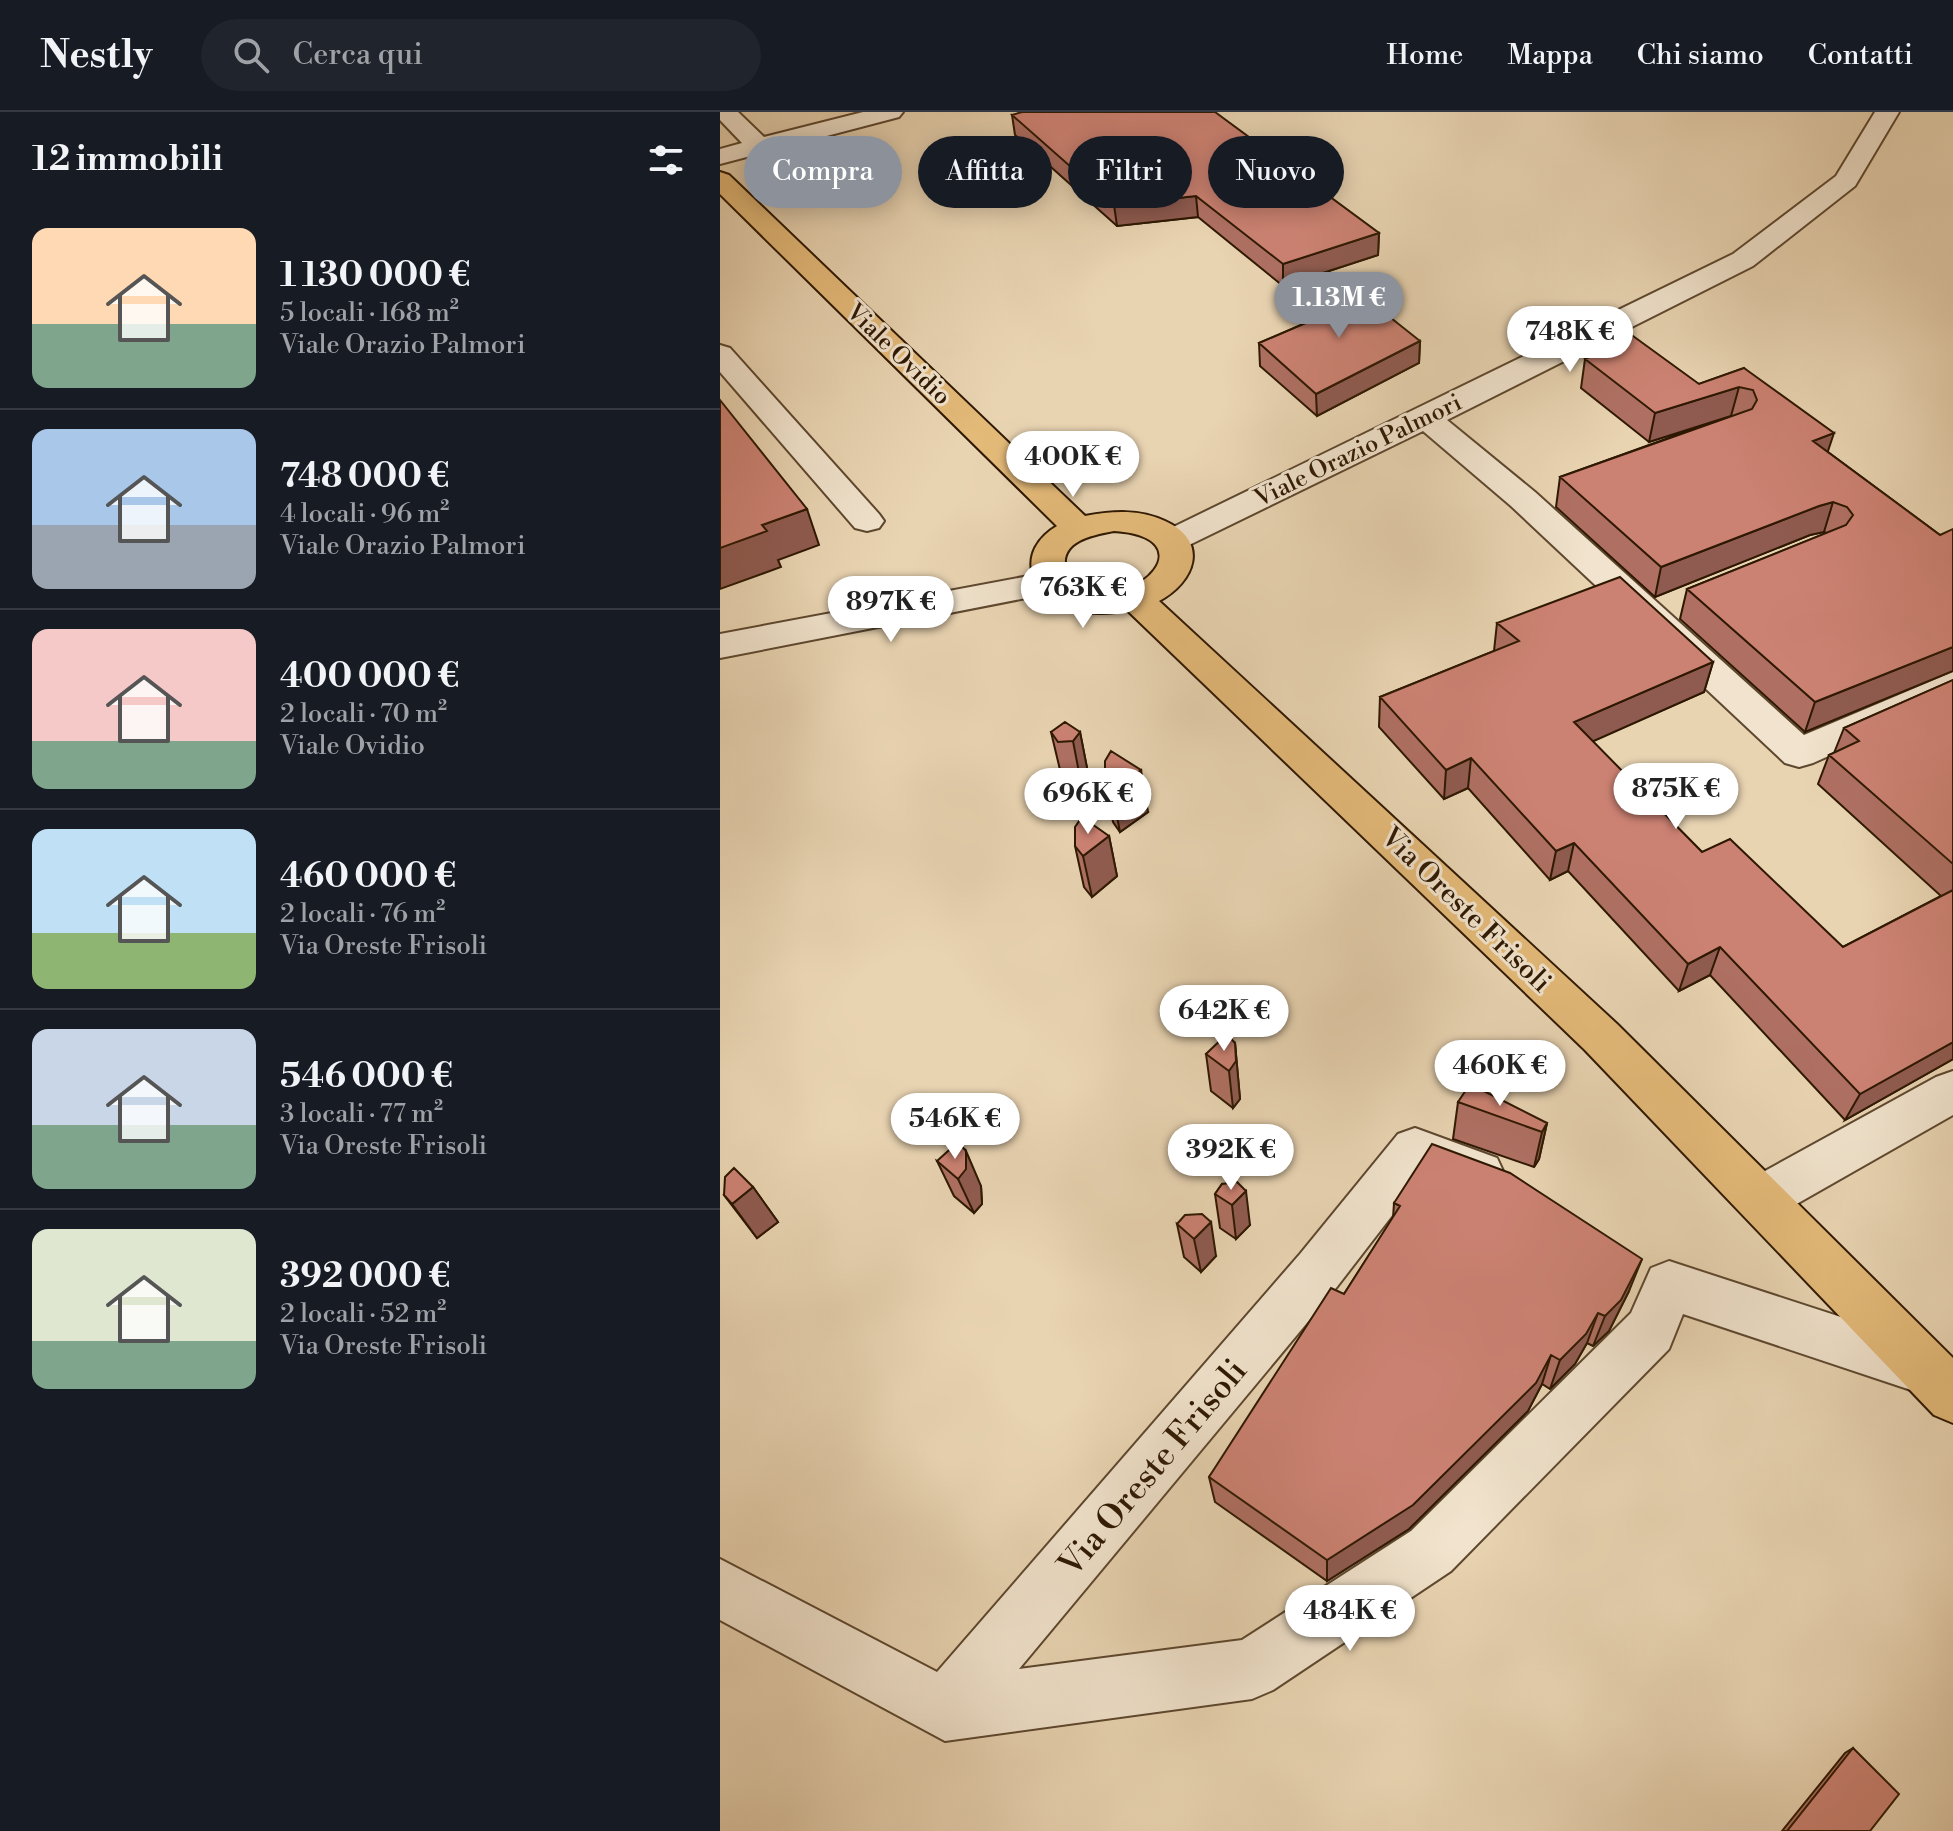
<!DOCTYPE html>
<html lang="it">
<meta charset="utf-8">
<style>
:root{--surface:#171b24;--page:#20242c;--text:#f1f3f6;--muted:#9ea1a6;--line:#363941;--accent:#8c9099}
body{margin:0;font-family:"Libre Bodoni",serif;background:var(--page);color:var(--text);height:100vh;display:flex;flex-direction:column;font-size:30px;white-space:nowrap}
*{box-sizing:border-box;margin:0}
p{font-size:26px;color:var(--muted)}
.icon{flex:none;width:44px;height:44px;fill:none;stroke:currentColor;stroke-width:2;stroke-linecap:round;stroke-linejoin:round}
.map{position:relative;flex:1;overflow:hidden}
.details{display:flex;flex-direction:column;background:var(--surface);width:720px}
.details>*{flex:none}
.banner{position:absolute;left:24px;top:24px;width:760px;height:72px;display:flex;gap:16px}
.price{position:absolute;translate:-50% -68px;padding:0 18px;border-radius:28px;background:#fff;color:#222;font-size:26px;line-height:52px;filter:drop-shadow(0 2px 4px #0008)}
.price::after{content:'';position:absolute;left:50%;top:48px;width:24px;height:18px;margin-left:-12px;background:inherit;clip-path:polygon(0 0,100% 0,50% 100%)}
.price.current{background:var(--accent);color:#fff}
ul{padding:0;list-style:none}
li{display:flex;align-items:center;gap:24px;height:200px;padding:0 32px}
li+li{border-top:2px solid var(--line)}
li span{display:grid;place-items:center;flex:none;width:224px;height:160px;border-radius:16px;color:#555}
li>.icon{margin-inline-start:auto}
span .icon{width:96px;height:96px;fill:#fffc;stroke-width:1}
li b{font-size:34px}
h2{display:flex;justify-content:space-between;align-items:center;height:96px;padding:0 32px;font-size:34px}
.chip{padding:0 28px;border-radius:36px;background:var(--surface);box-shadow:0 4px 20px #0003;font-size:28px;line-height:72px}
.chip.current{background:var(--accent);color:#fff}
header{display:flex;align-items:center;gap:48px;box-sizing:border-box;height:112px;padding:0 40px;background:var(--surface);border-bottom:2px solid var(--line)}
header strong{font-size:38px}
nav{display:flex;gap:44px;margin-inline-start:auto;font-size:28px}
.search{width:560px;height:72px;background:var(--page);display:flex;align-items:center;gap:20px;box-sizing:border-box;padding:0 28px;border-radius:44px;color:var(--muted);font-size:30px}
main{display:flex;flex:1;min-height:0}
.map>svg:first-child{display:block}
.lines{fill:none;stroke-linecap:round;stroke-linejoin:round}
.minor-casing{stroke:#5d472e;stroke-width:4}
.major-casing{stroke:#2e1802;stroke-width:4}
.minor{fill:#f1e3cd;fill-rule:evenodd}
.major{fill:#e4ba79;fill-rule:evenodd}
.wall{fill:#af7063;stroke:#2e1802;stroke-width:2}
.shaded-wall{fill:#8f5b50;stroke:#2e1802;stroke-width:2}
.building{fill:#cc8273;stroke:#2e1802;stroke-width:2}
.labels{text-anchor:middle;stroke-width:6;stroke-linejoin:round;paint-order:stroke}
.far-street-label{font-size:24px;fill:#2e1802;stroke:#f1e3cd}
.street-label{font-size:28px;fill:#2e1802;stroke:#f1e3cd}
.near-street-label{font-size:34px;fill:#2e1802;stroke:#f1e3cd}
</style>
<header>
<strong>Nestly</strong>
<div class="search"><svg class="icon" aria-label="search" viewBox="0 0 24 24"><circle cx="10" cy="10" r="6"/><path d="M15 15l6 6"/></svg>Cerca qui</div>
<nav><a>Home</a><a>Mappa</a><a>Chi siamo</a><a>Contatti</a></nav>
</header>
<main>
<section class="details">
<h2>12 immobili<svg class="icon" aria-label="filters" viewBox="0 0 24 24"><path d="M4 7h16M4 17h16"/><circle cx="9" cy="7" r="2"/><circle cx="15" cy="17" r="2"/></svg></h2>
<ul>
<li><span style="background:linear-gradient(#ffd9b3 60%,#7fa58c 0)"><svg class="icon" aria-label="home" viewBox="0 0 24 24"><path d="M3 11l9-7 9 7M6 9v11h12V9"/></svg></span><div><b>1 130 000 €</b><p>5 locali · 168 m²</p><p>Viale Orazio Palmori</p></div></li>
<li><span style="background:linear-gradient(#a9c7e8 60%,#9aa5b1 0)"><svg class="icon" aria-label="home" viewBox="0 0 24 24"><path d="M3 11l9-7 9 7M6 9v11h12V9"/></svg></span><div><b>748 000 €</b><p>4 locali · 96 m²</p><p>Viale Orazio Palmori</p></div></li>
<li><span style="background:linear-gradient(#f6c9c9 70%,#7fa58c 0)"><svg class="icon" aria-label="home" viewBox="0 0 24 24"><path d="M3 11l9-7 9 7M6 9v11h12V9"/></svg></span><div><b>400 000 €</b><p>2 locali · 70 m²</p><p>Viale Ovidio</p></div></li>
<li><span style="background:linear-gradient(#bfe0f5 65%,#8fb573 0)"><svg class="icon" aria-label="home" viewBox="0 0 24 24"><path d="M3 11l9-7 9 7M6 9v11h12V9"/></svg></span><div><b>460 000 €</b><p>2 locali · 76 m²</p><p>Via Oreste Frisoli</p></div></li>
<li><span style="background:linear-gradient(#c9d6e8 60%,#7fa58c 0)"><svg class="icon" aria-label="home" viewBox="0 0 24 24"><path d="M3 11l9-7 9 7M6 9v11h12V9"/></svg></span><div><b>546 000 €</b><p>3 locali · 77 m²</p><p>Via Oreste Frisoli</p></div></li>
<li><span style="background:linear-gradient(#dfe7d0 70%,#7fa58c 0)"><svg class="icon" aria-label="home" viewBox="0 0 24 24"><path d="M3 11l9-7 9 7M6 9v11h12V9"/></svg></span><div><b>392 000 €</b><p>2 locali · 52 m²</p><p>Via Oreste Frisoli</p></div></li>
</ul>
</section>
<div class="map">
<svg width="1233" height="1719" viewBox="0 0 1233 1719">
<rect width="100%" height="100%" fill="#e9d4b2"/>
<filter id="stains"><feTurbulence type="fractalNoise" baseFrequency=".0025" numOctaves="4"/><feColorMatrix values="0 0 0 0 .2 0 0 0 0 .09 0 0 0 0 .02 0 0 0 .5 -.17"/></filter>
<radialGradient id="worn" r=".72"><stop offset=".6" stop-color="#630" stop-opacity="0"/><stop offset="1" stop-color="#630" stop-opacity=".3"/></radialGradient>
<g class="lines">
<defs>
<path id="minor" d="M 0,0 L 18,0 L 44,25 L 143,0 L 183,0 L 179,5 L 0,52 L 0,37 L 22,31 L 0,8 Z
M 1155,0 L 1179,0 L 1135,74 L 1033,154 L 727,308 L 815,380 L 1084,623 L 1233,560 L 1233,588 L 1093,651 L 1079,655 L 1065,651 L 791,394 L 703,319 L 463,436 L 451,439 L 439,436 L 434,429 L 439,422 L 1013,142 L 1116,64 Z
M 0,233 L 10,236 L 159,402 L 164,409 L 159,416 L 147,419 L 135,416 L 0,260 Z
M 330,460 L 342,463 L 347,471 L 342,479 L 0,546 L 0,522 Z
M 1233,959 L 1233,1003 L 1059,1102 L 1042,1108 L 1025,1102 L 1017,1086 L 1025,1070 L 1216,965 Z
M 695,1016 L 777,1046 L 784,1061 L 777,1076 L 760,1083 L 704,1062 L 616,1176 L 299,1557 L 522,1528 L 691,1419 L 911,1201 L 931,1156 L 949,1149 L 1222,1238 L 1230,1256 L 1222,1274 L 1203,1282 L 963,1202 L 949,1237 L 731,1459 L 553,1578 L 532,1587 L 225,1629 L 0,1508 L 0,1447 L 217,1560 L 580,1142 L 678,1022 Z"/>
<path id="major" d="M 0,60 L 9,63 L 365,404 C 393,399 419,397 445,409 C 490,429 475,470 439,489 L 897,912 L 1233,1246 L 1233,1311 L 1214,1303 L 865,938 L 407,498 C 388,502 370,503 351,496 C 308,483 295,439 337,414 L 0,82 ZM 394,419 C 486,425 419,498 365,476 C 354,472 346,466 345,454 C 342,428 374,423 394,419 Z"/>
</defs>
<!-- minor casing -->
<use href="#minor" class="minor-casing"/>
<!-- major casing -->
<use href="#major" class="major-casing"/>
<!-- minor -->
<use href="#minor" class="minor"/>
<!-- major -->
<use href="#major" class="major"/>
</g>
<!-- wall -->
<path class="wall" d="M 292,3 L 659,121 L 658,143 L 563,174 L 478,105 L 397,114 L 295,23 Z
M 580,197 L 700,229 L 699,251 L 597,304 L 540,254 L 539,231 L 581,213 Z
M 865,247 L 979,272 L 1024,256 L 1108,340 L 1220,423 L 1085,620 L 960,507 L 967,477 L 1107,421 L 1104,420 L 1090,423 L 935,485 L 836,395 L 840,365 L 1004,306 L 929,330 L 861,276 Z
M 777,511 L 993,550 L 984,580 L 872,629 L 982,740 L 1123,835 L 1221,784 L 1098,672 L 1109,643 L 1114,641 L 1124,616 L 1233,568 L 1233,947 L 1125,1008 L 990,863 L 959,879 L 848,759 L 830,768 L 748,676 L 724,687 L 659,615 L 660,585 L 774,539 Z
M 331,620 L 360,620 L 368,661 L 361,671 L 348,671 L 341,662 Z
M 385,669 L 428,700 L 400,720 L 393,710 Z
M 389,724 L 397,764 L 372,785 L 364,775 L 355,734 Z
M 515,931 L 520,987 L 513,996 L 491,979 L 486,942 Z
M 738,990 L 827,1011 L 819,1047 L 814,1055 L 733,1027 Z
M 217,1049 L 261,1074 L 262,1092 L 254,1101 L 234,1084 Z
M 502,1072 L 530,1113 L 516,1127 L 500,1116 L 495,1082 Z
M 33,1075 L 58,1110 L 37,1126 L 4,1083 Z
M 674,1091 L 909,1179 L 889,1219 L 873,1234 L 867,1231 L 855,1252 L 830,1277 L 822,1272 L 808,1299 L 689,1417 L 607,1469 L 495,1390 L 489,1365 L 624,1182 L 673,1106 Z
M 457,1112 L 496,1144 L 481,1160 L 464,1145 Z
M 1133,1636 L 1150,1719 L 1062,1719 L 1125,1641 Z"/>
<!-- shaded-wall -->
<path class="shaded-wall" d="M 476,84 L 478,105 L 397,114 L 394,93 Z
M 659,121 L 658,143 L 563,174 L 563,152 Z
M 700,229 L 699,251 L 597,304 L 596,282 Z
M 1019,275 L 1011,304 L 929,330 L 935,301 Z
M 1114,321 L 1104,351 L 1093,329 Z
M 1113,390 L 1104,420 L 1090,423 L 935,485 L 941,455 L 1099,394 Z
M 87,397 L 99,433 L 58,448 L 61,455 L 0,477 L 0,436 L 42,413 Z
M 1233,535 L 1233,559 L 1085,620 L 1095,590 Z
M 993,550 L 984,580 L 849,640 L 854,610 Z
M 360,620 L 368,661 L 361,671 L 353,629 Z
M 751,646 L 748,676 L 724,687 L 726,658 Z
M 421,658 L 428,700 L 400,720 L 392,679 Z
M 389,724 L 397,764 L 372,785 L 363,744 Z
M 854,731 L 848,759 L 830,768 L 836,739 Z
M 1000,835 L 990,863 L 959,879 L 968,852 Z
M 1233,930 L 1233,947 L 1125,1008 L 1140,982 Z
M 515,931 L 520,987 L 513,996 L 509,959 Z
M 827,1011 L 819,1047 L 814,1055 L 822,1020 Z
M 246,1039 L 261,1074 L 262,1092 L 254,1101 L 238,1067 Z
M 33,1075 L 58,1110 L 37,1126 L 12,1092 Z
M 526,1079 L 530,1113 L 516,1127 L 512,1093 Z
M 491,1110 L 496,1144 L 481,1160 L 474,1127 Z
M 922,1147 L 909,1179 L 889,1219 L 873,1234 L 885,1204 Z
M 878,1201 L 867,1231 L 855,1252 L 830,1277 L 840,1248 Z
M 831,1243 L 822,1272 L 808,1299 L 689,1417 L 607,1469 L 607,1448 Z"/>
<!-- building -->
<path class="building" d="M 302,0 L 495,0 L 659,121 L 563,152 L 476,84 L 394,93 L 292,3 Z
M 632,175 L 700,229 L 596,282 L 539,231 L 593,208 L 580,197 Z
M 913,224 L 979,272 L 1024,256 L 1114,321 L 1093,329 L 1220,423 L 1233,417 L 1233,535 L 1095,590 L 967,477 L 1126,413 L 1133,403 L 1127,395 L 1113,390 L 1099,394 L 941,455 L 840,365 L 1032,297 L 1037,288 L 1033,278 L 1019,275 L 935,301 L 865,247 Z
M 0,288 L 87,397 L 42,413 L 47,419 L 0,436 Z
M 900,465 L 993,550 L 854,610 L 982,740 L 1010,727 L 1123,835 L 1233,778 L 1233,930 L 1140,982 L 1000,835 L 968,852 L 854,731 L 836,739 L 751,646 L 726,658 L 660,585 L 799,529 L 777,511 Z
M 1233,568 L 1233,752 L 1109,643 L 1139,629 L 1124,616 Z
M 345,610 L 360,620 L 353,629 L 338,630 L 331,620 Z
M 391,639 L 421,658 L 392,679 L 385,669 L 385,649 Z
M 362,705 L 389,724 L 363,744 L 355,734 L 355,715 Z
M 507,922 L 515,931 L 516,949 L 509,959 L 486,942 Z
M 750,972 L 827,1011 L 822,1020 L 738,990 Z
M 238,1030 L 246,1039 L 246,1057 L 238,1067 L 217,1049 Z
M 712,1032 L 790,1061 L 922,1147 L 901,1188 L 885,1204 L 878,1201 L 866,1222 L 840,1248 L 831,1243 L 816,1271 L 693,1393 L 607,1448 L 489,1365 L 611,1176 L 624,1182 L 680,1094 L 674,1091 Z
M 14,1056 L 33,1075 L 12,1092 L 4,1083 L 5,1065 Z
M 517,1070 L 526,1079 L 512,1093 L 495,1082 L 502,1072 Z
M 482,1102 L 491,1110 L 474,1127 L 457,1112 L 465,1103 Z
M 1133,1636 L 1179,1682 L 1150,1719 L 1067,1719 Z"/>
<g class="labels">
<!-- far-street labels -->
<g class="far-street-label">
<text transform="translate(179 242) rotate(44)" y="8">Viale Ovidio</text>
<text transform="translate(638 338) rotate(-26)" y="8">Viale Orazio Palmori</text>
</g>
<!-- street labels -->
<g class="street-label">
<text transform="translate(747 797) rotate(44)" y="10">Via Oreste Frisoli</text>
</g>
<!-- near-street labels -->
<g class="near-street-label">
<text transform="translate(432 1355) rotate(-50)" y="12">Via Oreste Frisoli</text>
</g>
</g>
<rect width="100%" height="100%" filter="url(#stains)"/>
<rect width="100%" height="100%" fill="url(#worn)"/>
</svg>
<b class="price current" style="left:619px;top:228px">1.13M €</b>
<b class="price" style="left:850px;top:262px">748K €</b>
<b class="price" style="left:353px;top:387px">400K €</b>
<b class="price" style="left:363px;top:518px">763K €</b>
<b class="price" style="left:171px;top:532px">897K €</b>
<b class="price" style="left:956px;top:719px">875K €</b>
<b class="price" style="left:368px;top:724px">696K €</b>
<b class="price" style="left:504px;top:941px">642K €</b>
<b class="price" style="left:780px;top:996px">460K €</b>
<b class="price" style="left:235px;top:1049px">546K €</b>
<b class="price" style="left:511px;top:1080px">392K €</b>
<b class="price" style="left:630px;top:1541px">484K €</b>
<div class="banner">
<a class="chip current">Compra</a>
<a class="chip">Affitta</a>
<a class="chip">Filtri</a>
<a class="chip">Nuovo</a>
</div>
</div>
</main>
